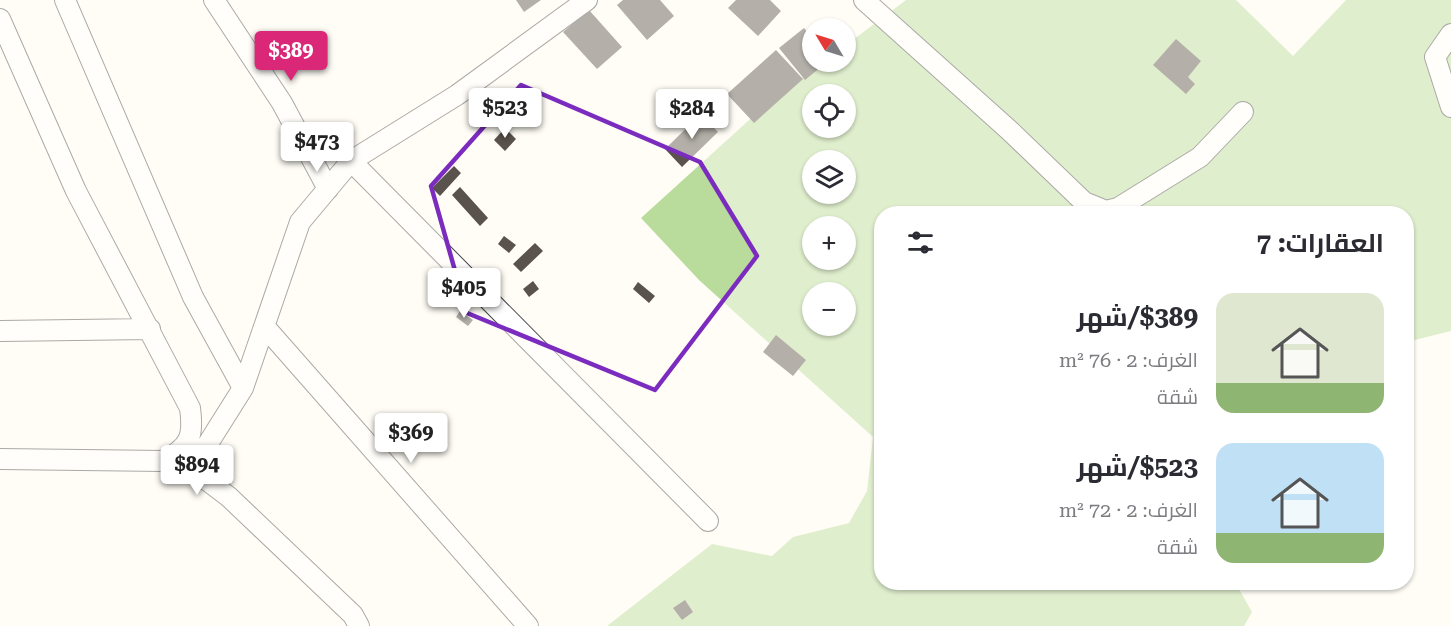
<!DOCTYPE html>
<html lang="ar">
<meta charset="utf-8">
<style>
:root{--surface:#fff;--page:#f7f7f7;--text:#2b2b33;--muted:#7c7c81;--accent:#db2777}
body{margin:0;font-family:"Roboto Serif",Cairo,serif;background:var(--page);color:var(--text);direction:rtl;height:100vh;display:flex;flex-direction:column;font-size:22px;white-space:nowrap}
*{box-sizing:border-box;margin:0}
p{font-size:20px;color:var(--muted)}
.icon{flex:none;width:33px;height:33px;fill:none;stroke:currentColor;stroke-width:2;stroke-linecap:round;stroke-linejoin:round}
.map{position:relative;flex:1;overflow:hidden;direction:ltr}
.sheet{position:absolute;left:874px;top:206px;width:540px;height:384px;display:flex;flex-direction:column;background:var(--surface);border-radius:24px;box-shadow:0 2px 4px #0004;direction:rtl}
.sheet>*{flex:none}
.needle{width:39px;rotate:308deg}
.fabs{position:absolute;left:802px;top:18px;display:grid;gap:12px}
.fabs a{display:grid;place-items:center;width:54px;height:54px;border-radius:50%;background:var(--surface);box-shadow:0 2px 4px #0004;font-size:30px}
.price{position:absolute;translate:-50% -51px;padding:0 14px;border-radius:6px;background:#fff;color:#222;font-size:20px;line-height:39px;filter:drop-shadow(0 2px 3px #0008)}
.price::after{content:'';position:absolute;left:50%;top:36px;width:18px;height:14px;margin-left:-9px;background:inherit;clip-path:polygon(0 0,100% 0,50% 100%)}
.price.active{background:var(--accent);color:#fff}
ul{padding:0;list-style:none}
li{display:flex;align-items:center;gap:18px;height:150px;padding:0 30px}
li span{display:grid;place-items:center;flex:none;width:168px;height:120px;border-radius:18px;color:#555}
li>.icon{margin-inline-start:auto}
span .icon{width:72px;height:72px;fill:#fffc;stroke-width:1}
li b{font-size:26px}
h2{display:flex;justify-content:space-between;align-items:center;height:72px;padding:0 30px;font-size:26px}
.map>svg:first-child{display:block}
.forest{fill:#b9dc9c;fill-rule:evenodd}
.building{fill:#5a524d}
.lines{fill:none;stroke-linecap:round;stroke-linejoin:round}
.minor-casing{stroke:#444;stroke-width:22}
.minor{stroke:#fff;stroke-width:20}
.marked{fill:none;stroke:#7b2cbf;stroke-width:4.5;stroke-linejoin:round}
</style>
<div class="map">
<svg width="1451" height="626" viewBox="0 0 1451 626">
<rect width="100%" height="100%" fill="#fffdf5"/>
<!-- forest -->
<path class="forest" d="M 906,0 L 1236,0 L 1293,56 L 1346,0 L 1451,0 L 1451,331 L 1407,342 L 1407,213 L 882,213 L 882,582 L 1235,582 L 1252,612 L 1244,626 L 607,626 L 712,544 L 772,556 L 793,537 L 849,523 L 867,491 L 873,437 L 699,280 L 641,218 L 770,101 L 824,62 L 846,62 L 846,45 ZM 813,94 L 846,94 L 846,128 L 813,128 ZM 813,160 L 846,160 L 846,194 L 813,194 ZM 813,226 L 846,226 L 846,260 L 813,260 ZM 813,292 L 846,292 L 846,326 L 813,326 Z"/>
<!-- building -->
<path class="building" d="M 516,0 L 541,0 L 524,12 Z
M 623,0 L 660,0 L 674,16 L 647,40 L 617,5 Z
M 736,0 L 770,0 L 781,11 L 758,36 L 728,8 Z
M 589,10 L 622,47 L 597,69 L 563,32 Z
M 804,28 L 813,39 L 813,62 L 827,62 L 805,80 L 779,48 Z
M 1176,39 L 1201,61 L 1188,77 L 1195,84 L 1186,94 L 1153,65 Z
M 776,50 L 803,79 L 754,123 L 727,94 Z
M 701,114 L 718,132 L 682,167 L 665,149 Z
M 505,128 L 516,139 L 505,151 L 494,140 Z
M 454,166 L 461,173 L 440,196 L 432,188 Z
M 460,187 L 488,218 L 480,226 L 452,195 Z
M 504,236 L 516,245 L 509,253 L 498,244 Z
M 535,243 L 543,251 L 521,272 L 513,264 Z
M 533,281 L 539,289 L 529,297 L 523,289 Z
M 638,282 L 655,296 L 649,303 L 633,289 Z
M 460,311 L 473,320 L 468,326 L 456,317 Z
M 776,335 L 806,360 L 793,376 L 763,352 Z
M 685,600 L 693,612 L 682,620 L 673,608 Z"/>
<g class="lines">
<defs>
<path id="minor" d="M 65,0 L 193,297 L 243,388
M 214,0 L 282,103 L 328,189
M 864,0 L 1009,130 L 1084,202 L 1106,211 L 1118,208 L 1200,157 L 1243,112
M 0,19 L 76,191 L 190,408 C 194,437 190,446 164,461
M 1451,34 L 1435,57 L 1451,107
M 351,161 L 708,521
M 265,327 L 528,626
M 0,331 L 150,329
M 0,459 L 164,461 L 192,469 L 229,497 L 353,615 L 359,626
M 192,469 L 243,388 L 300,222 L 351,161 L 457,95 L 587,0"/>
</defs>
<!-- minor casing -->
<use href="#minor" class="minor-casing"/>
<!-- minor -->
<use href="#minor" class="minor"/>
</g>
<!-- marked area -->
<path d="M0 0H1451V626H0ZM 521,85 L 700,162 L 757,256 L 655,390 L 467,313 L 431,186 Z" fill="#fffdf5" fill-opacity=".55" fill-rule="evenodd"/>
<path class="marked" d="M 521,85 L 700,162 L 757,256 L 655,390 L 467,313 L 431,186 Z"/>
</svg>
<div class="fabs">
<a><svg class="needle" viewBox="-14 -14 28 28"><path d="M0-13l5 13h-10z" fill="#e53935"/><path d="M0 13l5-13h-10z" fill="#7c7c81"/></svg></a>
<a><svg class="icon" aria-label="locate" viewBox="0 0 24 24"><circle cx="12" cy="12" r="6"/><path d="M12 2v4M12 18v4M2 12h4M18 12h4"/></svg></a>
<a><svg class="icon" aria-label="layers" viewBox="0 0 24 24"><path d="M12 4l9 5-9 5-9-5zM3 14l9 5 9-5"/></svg></a>
<a>+</a>
<a>−</a>
</div>
<b class="price active" style="left:291px;top:82px">$389</b>
<b class="price" style="left:505px;top:139px">$523</b>
<b class="price" style="left:692px;top:140px">$284</b>
<b class="price" style="left:317px;top:173px">$473</b>
<b class="price" style="left:464px;top:319px">$405</b>
<b class="price" style="left:411px;top:464px">$369</b>
<b class="price" style="left:197px;top:496px">$894</b>
<section class="sheet">
<h2>العقارات: 7<svg class="icon" aria-label="filters" viewBox="0 0 24 24"><path d="M4 7h16M4 17h16"/><circle cx="9" cy="7" r="2"/><circle cx="15" cy="17" r="2"/></svg></h2>
<ul>
<li><span style="background:linear-gradient(#dfe7d0 75%,#8fb573 0)"><svg class="icon" aria-label="home" viewBox="0 0 24 24"><path d="M3 11l9-7 9 7M6 9v11h12V9"/></svg></span><div><b>$389/شهر</b><p>الغرف: 2 · 76 m²</p><p>شقة</p></div></li>
<li><span style="background:linear-gradient(#bfe0f5 75%,#8fb573 0)"><svg class="icon" aria-label="home" viewBox="0 0 24 24"><path d="M3 11l9-7 9 7M6 9v11h12V9"/></svg></span><div><b>$523/شهر</b><p>الغرف: 2 · 72 m²</p><p>شقة</p></div></li>
</ul>
</section>
</div>
